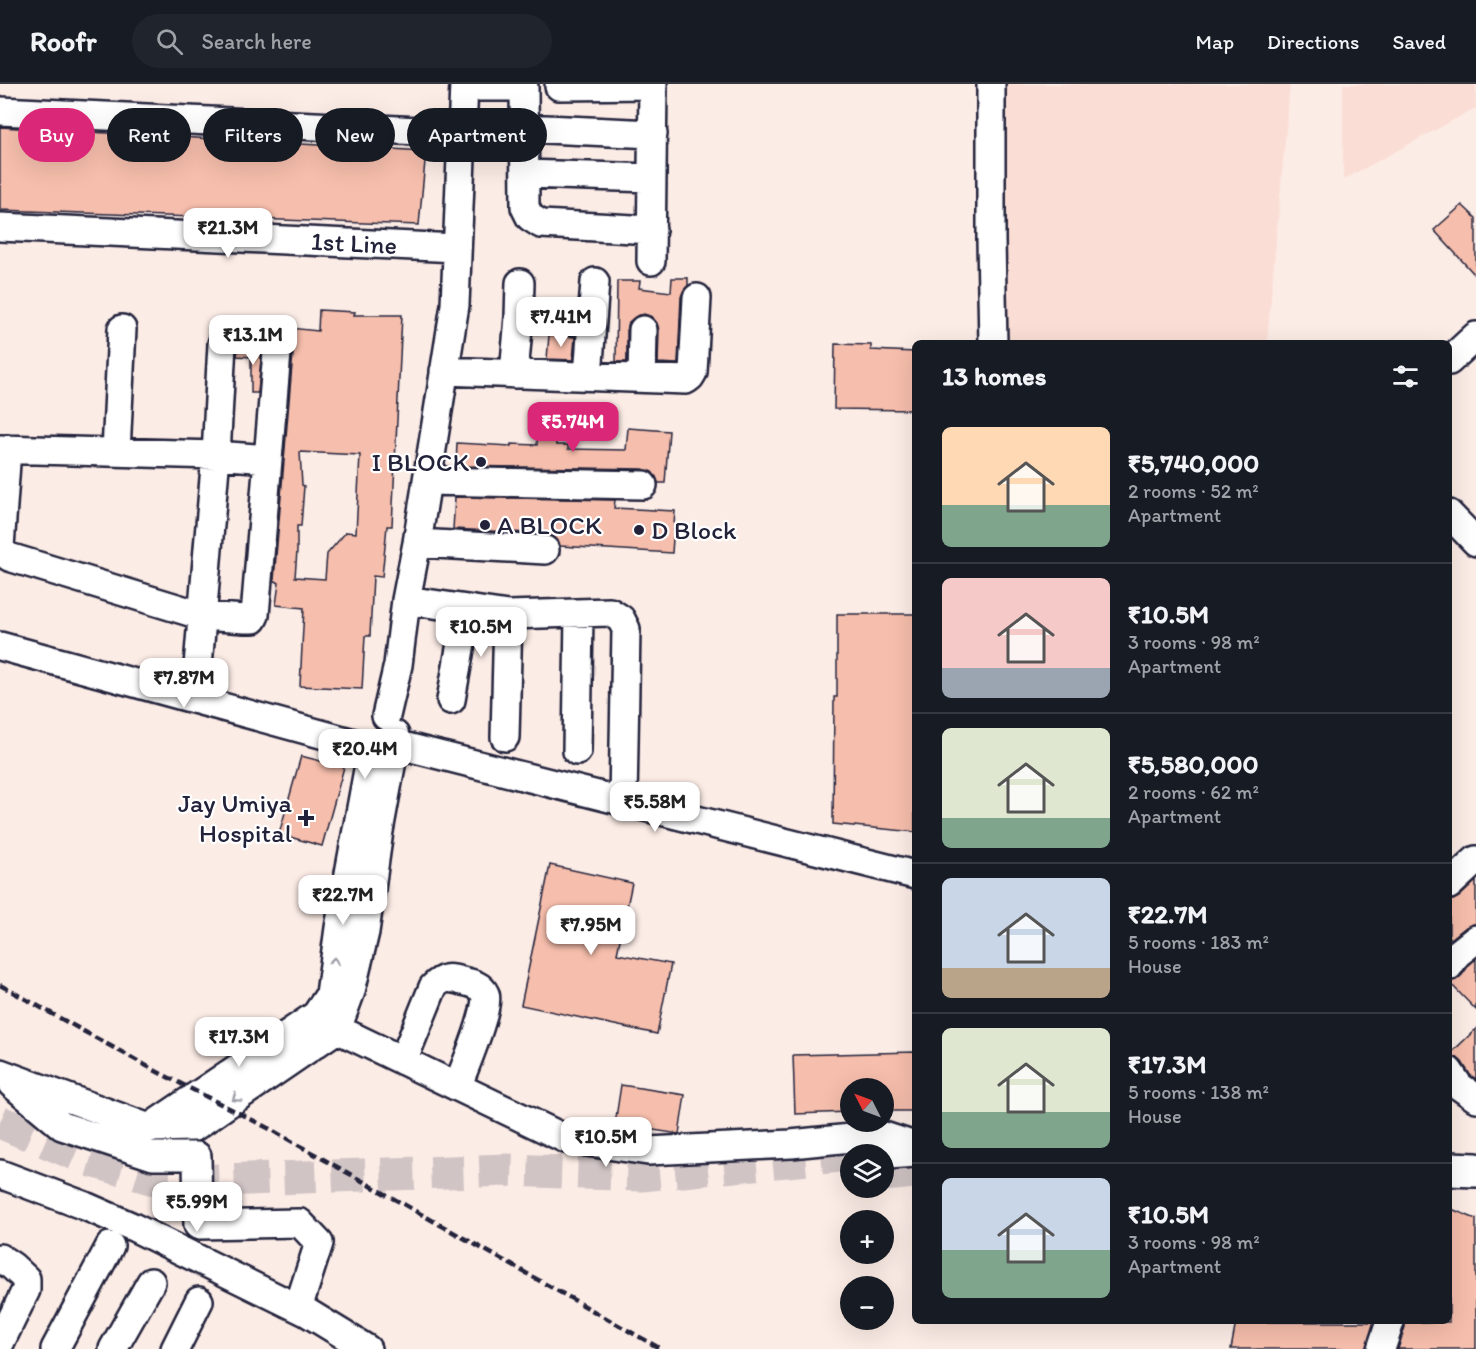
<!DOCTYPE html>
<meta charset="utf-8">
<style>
:root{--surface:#171b24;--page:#20242c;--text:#f1f3f6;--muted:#9ea1a6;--line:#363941;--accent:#db2777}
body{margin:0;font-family:Itim,sans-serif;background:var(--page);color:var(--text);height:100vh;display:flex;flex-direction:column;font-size:22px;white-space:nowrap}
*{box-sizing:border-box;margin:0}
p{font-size:20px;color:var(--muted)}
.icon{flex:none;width:33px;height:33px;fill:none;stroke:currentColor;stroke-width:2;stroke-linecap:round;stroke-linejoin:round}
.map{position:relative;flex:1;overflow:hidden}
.panel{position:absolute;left:912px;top:256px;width:540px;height:984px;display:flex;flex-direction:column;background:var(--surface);border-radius:9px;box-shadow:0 6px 24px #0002}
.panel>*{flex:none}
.top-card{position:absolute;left:18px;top:24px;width:570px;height:54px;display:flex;gap:12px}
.needle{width:39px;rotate:312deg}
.buttons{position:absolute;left:840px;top:994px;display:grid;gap:12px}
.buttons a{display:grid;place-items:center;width:54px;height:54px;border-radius:50%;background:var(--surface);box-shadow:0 6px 24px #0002;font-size:30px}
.price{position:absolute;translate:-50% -51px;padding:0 14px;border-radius:12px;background:#fff;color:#222;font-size:20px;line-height:39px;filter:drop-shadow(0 2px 3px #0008)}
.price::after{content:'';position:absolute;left:50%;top:36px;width:18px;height:14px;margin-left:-9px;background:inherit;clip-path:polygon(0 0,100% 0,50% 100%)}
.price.current{background:var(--accent);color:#fff}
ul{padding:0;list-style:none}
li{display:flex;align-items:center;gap:18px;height:150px;padding:0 30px}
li+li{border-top:2px solid var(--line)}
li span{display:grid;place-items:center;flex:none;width:168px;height:120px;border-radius:9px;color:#555}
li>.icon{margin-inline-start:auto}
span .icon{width:72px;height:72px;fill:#fffc;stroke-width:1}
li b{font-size:26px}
h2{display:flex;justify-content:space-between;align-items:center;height:72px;padding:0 30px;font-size:26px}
.pill{padding:0 21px;border-radius:27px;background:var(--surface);box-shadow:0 6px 24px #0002;font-size:21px;line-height:54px}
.pill.current{background:var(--accent);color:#fff}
header{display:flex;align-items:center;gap:36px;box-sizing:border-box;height:84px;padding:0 30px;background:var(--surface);border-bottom:2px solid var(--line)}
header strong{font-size:28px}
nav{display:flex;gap:33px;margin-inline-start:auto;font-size:21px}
.search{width:420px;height:54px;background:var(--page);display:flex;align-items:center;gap:15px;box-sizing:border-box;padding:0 21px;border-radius:33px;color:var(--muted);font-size:22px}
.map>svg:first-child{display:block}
.built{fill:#faded5}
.building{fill:#f6beac;stroke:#22223b;stroke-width:1.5;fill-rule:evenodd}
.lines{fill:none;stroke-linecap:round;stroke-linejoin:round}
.major-tunnel{stroke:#d0c4c4;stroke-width:33;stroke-dasharray:33 16;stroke-linecap:butt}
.minor-casing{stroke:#22223b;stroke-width:32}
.major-casing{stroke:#22223b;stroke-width:38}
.minor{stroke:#fff;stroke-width:27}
.major{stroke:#fff;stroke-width:33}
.rail{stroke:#22223b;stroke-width:4.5;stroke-dasharray:9 4.5;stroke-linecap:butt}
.oneway{stroke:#9c9ca7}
.poi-dot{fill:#22223b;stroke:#fff;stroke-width:2}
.labels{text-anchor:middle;stroke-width:4.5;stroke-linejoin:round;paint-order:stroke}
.street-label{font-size:26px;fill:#22223b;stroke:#fff}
.poi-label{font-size:26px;fill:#22223b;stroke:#fff;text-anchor:end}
</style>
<header>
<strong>Roofr</strong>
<div class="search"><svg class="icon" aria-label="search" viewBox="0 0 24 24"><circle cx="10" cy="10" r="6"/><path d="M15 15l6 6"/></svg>Search here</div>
<nav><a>Map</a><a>Directions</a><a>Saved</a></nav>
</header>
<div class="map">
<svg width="1476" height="1265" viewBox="0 0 1476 1265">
<rect width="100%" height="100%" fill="#fcece6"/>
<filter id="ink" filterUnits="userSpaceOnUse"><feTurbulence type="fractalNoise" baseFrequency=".0167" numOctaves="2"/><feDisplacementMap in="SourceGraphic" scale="12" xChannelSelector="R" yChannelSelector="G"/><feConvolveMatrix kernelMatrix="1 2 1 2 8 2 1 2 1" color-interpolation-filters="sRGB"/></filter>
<g filter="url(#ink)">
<!-- built -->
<path class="built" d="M 996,0 L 1290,0 L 1267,259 L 995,260 Z
M 1343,0 L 1476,0 L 1476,24 L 1343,96 Z"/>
<!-- building -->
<path class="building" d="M 0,43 L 426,67 L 419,141 L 0,126 Z
M 1462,121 L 1476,134 L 1476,192 L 1434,146 Z
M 672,194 L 688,194 L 688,202 L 684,206 L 681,213 L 678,280 L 658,279 L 659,246 L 657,239 L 652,233 L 644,230 L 635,233 L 629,238 L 627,246 L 627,278 L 616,278 L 617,197 L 640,197 L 639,204 L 671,208 Z
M 319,226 L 355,228 L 354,231 L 402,231 L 392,442 L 387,442 L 382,493 L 373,492 L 370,552 L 365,552 L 362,605 L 300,602 L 304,524 L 276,521 L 279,499 L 274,496 L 294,257 L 290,244 L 318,247 ZM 300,368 L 360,371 L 356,449 L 346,448 L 327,470 L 325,495 L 295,493 L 297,467 L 297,442 L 301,442 L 304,402 L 302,401 Z
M 549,251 L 575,253 L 573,276 L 547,275 Z
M 835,260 L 871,261 L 871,266 L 915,268 L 915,326 L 834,325 Z
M 262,264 L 258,309 L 251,309 L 251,273 L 237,272 L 238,265 Z
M 538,337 L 557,339 L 556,361 L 568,361 L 568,365 L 626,366 L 628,344 L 669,347 L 665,399 L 658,399 L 656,393 L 652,388 L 643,385 L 456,382 L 457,359 L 511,362 L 511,360 L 537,361 Z
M 455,413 L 615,416 L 614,424 L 675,427 L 672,469 L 560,462 L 559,458 L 554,453 L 546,450 L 453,445 Z
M 837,530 L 915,530 L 915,748 L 833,740 L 834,613 L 837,613 Z
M 301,672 L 344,683 L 322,762 L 279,750 Z
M 550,781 L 632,799 L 617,870 L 671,880 L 657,950 L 521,921 Z
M 1476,797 L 1476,840 L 1466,843 L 1451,855 L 1449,852 L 1449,816 L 1453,816 L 1459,813 Z
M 1476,875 L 1476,926 L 1449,898 L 1456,896 L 1462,891 L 1469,881 Z
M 1476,945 L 1476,995 L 1470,991 L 1462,978 L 1456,973 L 1449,971 Z
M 915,968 L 915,1027 L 884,1027 L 884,1005 L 850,1005 L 850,1028 L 795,1030 L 793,971 Z
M 621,1001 L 685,1011 L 679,1050 L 615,1040 Z
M 1449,1124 L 1476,1135 L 1476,1265 L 1398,1265 L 1405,1243 L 1405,1238 L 1449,1238 Z
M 1236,1238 L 1374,1238 L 1366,1265 L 1231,1265 Z"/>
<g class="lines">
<!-- major-tunnel -->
<path class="major-tunnel" d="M 0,1038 L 89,1076 L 150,1094 L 190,1097 L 506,1086 L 641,1091 L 850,1071
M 884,1091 L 915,1088"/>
<defs>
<path id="minor" d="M 991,0 L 991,156 L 993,260
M 559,2 L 653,1
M 464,3 L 524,3 L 525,123 L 530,133 L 541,140 L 652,146
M 0,27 L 462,49
M 524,44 L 653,50
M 525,90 L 652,94
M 0,143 L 457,164
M 651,177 L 653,0
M 519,233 L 520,199
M 592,238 L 595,198
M 1449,277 L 1476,252
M 444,287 L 686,296 L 690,293 L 693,288 L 697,214
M 514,290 L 519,233 L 592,238 L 588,292
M 642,294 L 643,246
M 0,365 L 216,371 L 196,605
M 7,365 L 0,463 L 3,468 L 9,473 L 203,532 L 245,535 L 253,535 L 255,531 L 278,256 L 276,251 L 271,248 L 233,249 L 225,253 L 222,260 L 216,371 L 268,375
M 116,368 L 122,245
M 427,397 L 643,401
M 1449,430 L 1476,458
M 417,459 L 545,466
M 406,516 L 508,531 L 610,528 L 621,535 L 626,545 L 623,718
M 0,562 L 372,664 L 339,844 L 330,910 L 316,931 L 149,1044
M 451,616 L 467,525
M 386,632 L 398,581 L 406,516 L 417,459 L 455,221 L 464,0
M 505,653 L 508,531
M 407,663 L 915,791
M 577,667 L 579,529
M 1449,801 L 1476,776
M 1449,882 L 1457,870 L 1476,855
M 322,935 L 337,945 L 566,1055 L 648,1067 L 791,1060 L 881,1051 L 915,1062
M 403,977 L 433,903 C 443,893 448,893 462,897 C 471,899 481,901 485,910 C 491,921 463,988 457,1003
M 1449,987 L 1459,1002 L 1476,1014
M 0,989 L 149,1044 L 194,1043 L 337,945 L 351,907 L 365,848 L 379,747 L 393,671 L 395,651
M 12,1000 L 62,1042 L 153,1072 L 197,1072 L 198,1141 L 300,1139 L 319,1159 L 298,1224
M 0,1090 L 85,1122 L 133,1143 L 308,1229 L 367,1265
M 0,1174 L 12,1182 L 26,1195 L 26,1206 L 0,1259
M 55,1265 L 110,1162
M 113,1265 L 151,1198
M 175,1265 L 199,1217
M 1381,1265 L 1390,1238"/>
<path id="major" d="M 888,1068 L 915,1066
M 1449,1085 L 1476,1086"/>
</defs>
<!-- minor casing -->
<use href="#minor" class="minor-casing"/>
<!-- major casing -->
<use href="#major" class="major-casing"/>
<!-- minor -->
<use href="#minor" class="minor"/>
<!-- major -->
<use href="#major" class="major"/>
<!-- rail -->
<path class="rail" d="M 0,901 L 154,986 L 268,1044 L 661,1265"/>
</g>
<!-- one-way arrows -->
<defs><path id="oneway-chevron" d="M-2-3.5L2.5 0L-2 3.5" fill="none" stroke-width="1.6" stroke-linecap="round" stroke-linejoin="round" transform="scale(1.5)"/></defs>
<g class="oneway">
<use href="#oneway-chevron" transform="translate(334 877) rotate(-82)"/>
<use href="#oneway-chevron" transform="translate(236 1014) rotate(145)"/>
</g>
</g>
<!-- markers -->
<g class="poi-dot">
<circle cx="481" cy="378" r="6"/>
<circle cx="485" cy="441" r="6"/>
<circle cx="639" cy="446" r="6"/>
<path d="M303 725h6v6h6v6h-6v6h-6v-6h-6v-6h6z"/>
</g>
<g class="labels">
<!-- street labels -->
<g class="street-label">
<text transform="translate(354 159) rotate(3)" y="9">1st Line</text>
</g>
<!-- poi labels -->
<g class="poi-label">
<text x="469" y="387">I BLOCK</text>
<text x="497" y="450" text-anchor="start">A BLOCK</text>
<text x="651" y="455" text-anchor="start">D Block</text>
<text x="292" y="728">Jay Umiya<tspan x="292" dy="30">Hospital</tspan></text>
</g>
</g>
</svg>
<div class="buttons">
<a><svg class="needle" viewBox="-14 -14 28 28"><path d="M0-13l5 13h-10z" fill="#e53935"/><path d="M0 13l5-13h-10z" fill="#9ea1a6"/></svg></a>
<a><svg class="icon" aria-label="layers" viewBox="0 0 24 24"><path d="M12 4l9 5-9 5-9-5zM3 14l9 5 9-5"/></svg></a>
<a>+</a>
<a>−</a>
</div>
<b class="price" style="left:228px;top:175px">₹21.3M</b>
<b class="price" style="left:561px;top:264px">₹7.41M</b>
<b class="price" style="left:253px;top:282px">₹13.1M</b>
<b class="price current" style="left:573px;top:369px">₹5.74M</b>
<b class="price" style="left:481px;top:574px">₹10.5M</b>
<b class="price" style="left:184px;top:625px">₹7.87M</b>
<b class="price" style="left:365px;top:696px">₹20.4M</b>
<b class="price" style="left:655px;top:749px">₹5.58M</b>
<b class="price" style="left:343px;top:842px">₹22.7M</b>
<b class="price" style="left:591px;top:872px">₹7.95M</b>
<b class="price" style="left:239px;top:984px">₹17.3M</b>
<b class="price" style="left:606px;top:1084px">₹10.5M</b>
<b class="price" style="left:197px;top:1149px">₹5.99M</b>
<div class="top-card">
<a class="pill current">Buy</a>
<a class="pill">Rent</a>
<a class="pill">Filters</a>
<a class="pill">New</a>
<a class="pill">Apartment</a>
</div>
<section class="panel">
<h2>13 homes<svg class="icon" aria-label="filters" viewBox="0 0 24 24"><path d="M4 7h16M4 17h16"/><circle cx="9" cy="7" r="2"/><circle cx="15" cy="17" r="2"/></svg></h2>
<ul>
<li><span style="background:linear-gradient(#ffd9b3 65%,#7fa58c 0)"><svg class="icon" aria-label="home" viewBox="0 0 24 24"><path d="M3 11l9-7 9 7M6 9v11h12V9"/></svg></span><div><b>₹5,740,000</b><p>2 rooms · 52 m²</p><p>Apartment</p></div></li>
<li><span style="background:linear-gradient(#f6c9c9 75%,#9aa5b1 0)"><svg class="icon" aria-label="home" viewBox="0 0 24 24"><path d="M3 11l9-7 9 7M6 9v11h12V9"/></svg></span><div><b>₹10.5M</b><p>3 rooms · 98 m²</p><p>Apartment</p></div></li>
<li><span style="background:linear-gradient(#dfe7d0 75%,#7fa58c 0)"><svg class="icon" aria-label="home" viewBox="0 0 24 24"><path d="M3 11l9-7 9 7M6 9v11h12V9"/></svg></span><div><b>₹5,580,000</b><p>2 rooms · 62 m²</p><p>Apartment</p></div></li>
<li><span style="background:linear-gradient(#c9d6e8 75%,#b9a48a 0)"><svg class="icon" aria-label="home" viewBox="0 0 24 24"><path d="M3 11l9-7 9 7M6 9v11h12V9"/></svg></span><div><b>₹22.7M</b><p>5 rooms · 183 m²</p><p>House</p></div></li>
<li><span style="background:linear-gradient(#dfe7d0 70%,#7fa58c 0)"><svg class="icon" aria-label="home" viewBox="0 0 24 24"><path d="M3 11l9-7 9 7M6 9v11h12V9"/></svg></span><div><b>₹17.3M</b><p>5 rooms · 138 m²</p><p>House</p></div></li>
<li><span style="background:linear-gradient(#c9d6e8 60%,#7fa58c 0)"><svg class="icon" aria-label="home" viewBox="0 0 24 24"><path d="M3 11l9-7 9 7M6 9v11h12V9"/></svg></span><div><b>₹10.5M</b><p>3 rooms · 98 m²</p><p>Apartment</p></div></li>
</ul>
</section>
</div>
